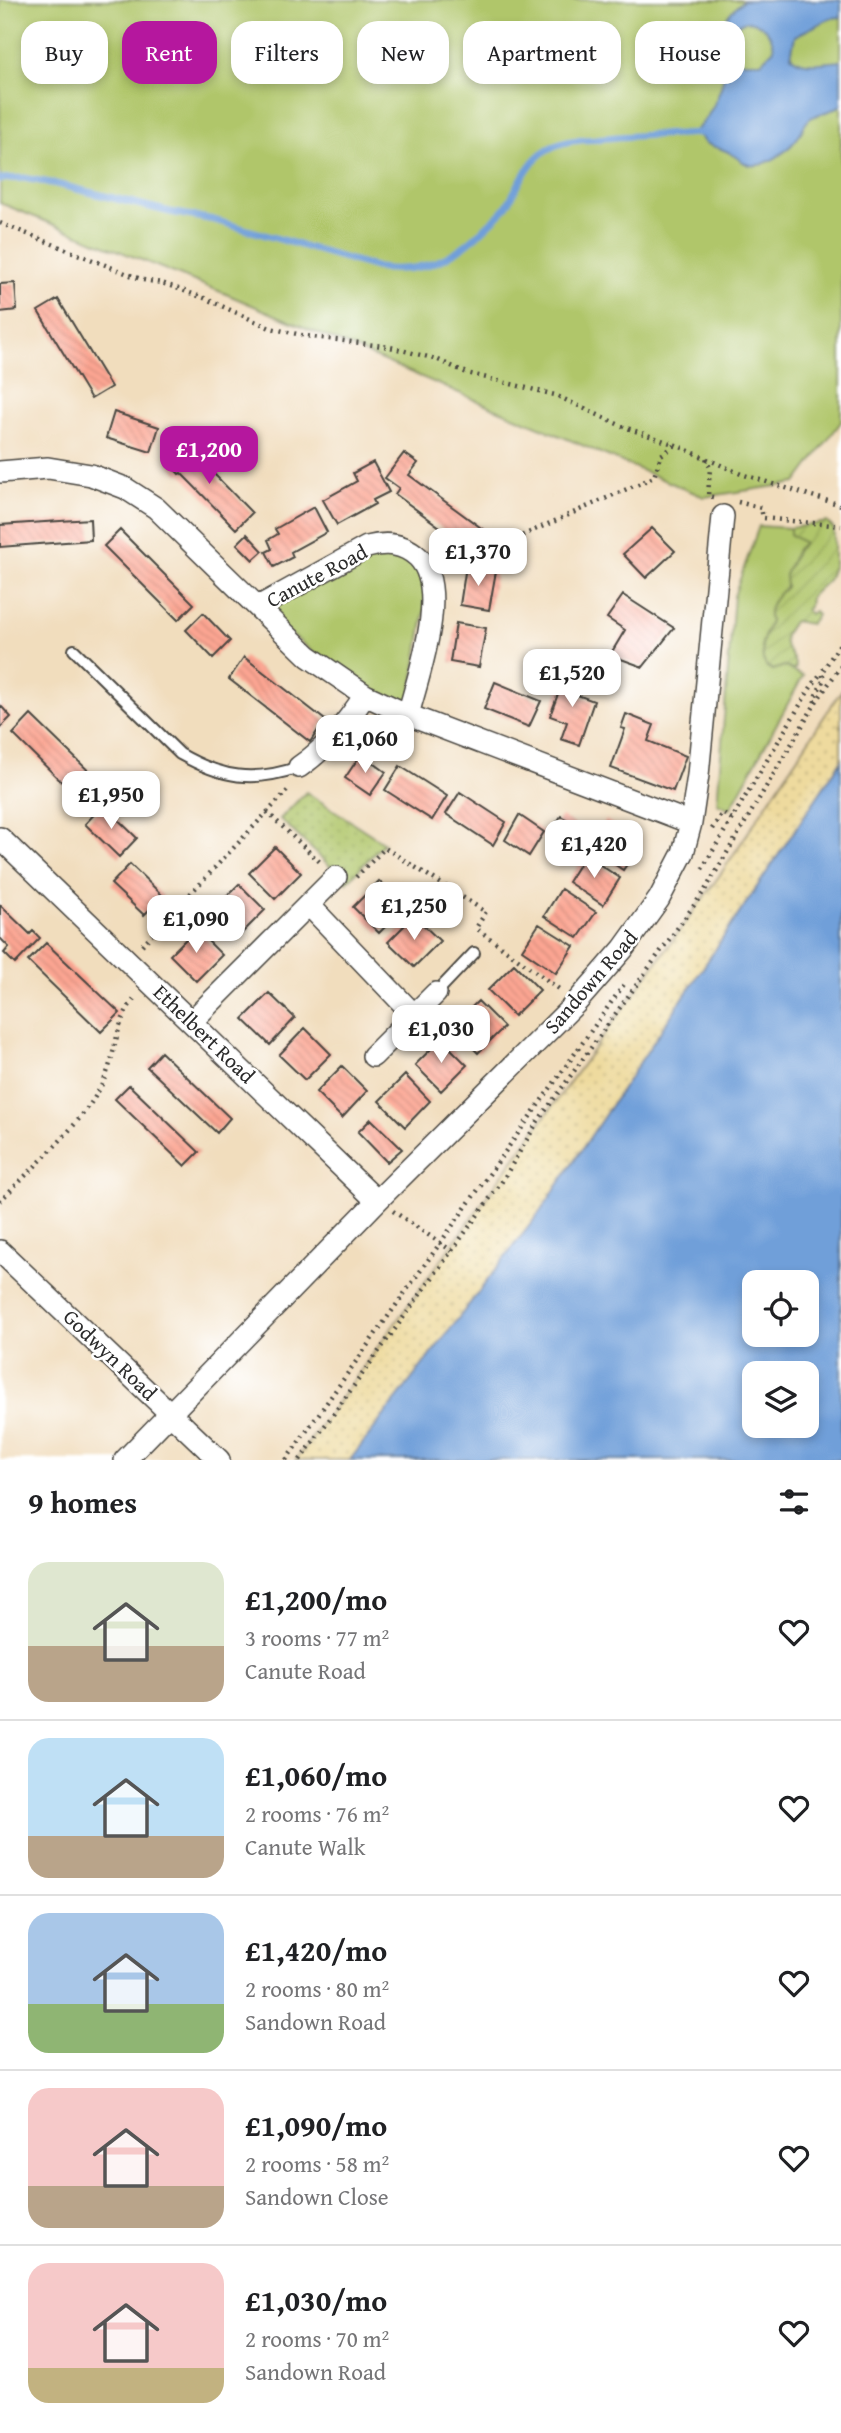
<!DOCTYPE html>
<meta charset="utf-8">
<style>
:root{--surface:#fff;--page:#f2f2f2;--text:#202124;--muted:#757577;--line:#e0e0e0;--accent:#b5179e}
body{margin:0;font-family:"Gentium Book Plus",serif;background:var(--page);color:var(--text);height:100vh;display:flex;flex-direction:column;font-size:26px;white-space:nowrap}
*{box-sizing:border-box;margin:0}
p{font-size:23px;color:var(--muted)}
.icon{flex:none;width:38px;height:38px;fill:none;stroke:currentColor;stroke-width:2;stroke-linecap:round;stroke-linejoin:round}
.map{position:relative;height:1460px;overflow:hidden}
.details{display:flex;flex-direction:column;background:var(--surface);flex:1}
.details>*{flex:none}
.top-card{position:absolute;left:21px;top:21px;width:800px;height:63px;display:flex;gap:14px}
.fabs{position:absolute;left:742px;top:1270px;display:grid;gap:14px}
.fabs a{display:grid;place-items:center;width:77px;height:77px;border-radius:14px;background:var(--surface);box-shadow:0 4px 10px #0003;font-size:35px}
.price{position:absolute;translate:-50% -60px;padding:0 16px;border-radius:14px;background:#fff;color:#222;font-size:23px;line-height:46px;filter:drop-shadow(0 2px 4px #0008)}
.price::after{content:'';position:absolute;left:50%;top:42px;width:21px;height:16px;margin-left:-10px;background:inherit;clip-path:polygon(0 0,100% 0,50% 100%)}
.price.current{background:var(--accent);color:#fff}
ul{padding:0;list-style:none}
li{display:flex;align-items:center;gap:21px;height:175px;padding:0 28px}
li+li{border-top:2px solid var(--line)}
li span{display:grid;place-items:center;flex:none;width:196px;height:140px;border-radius:21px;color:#555}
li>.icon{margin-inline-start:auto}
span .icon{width:84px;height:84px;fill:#fffc;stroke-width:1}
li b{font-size:30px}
h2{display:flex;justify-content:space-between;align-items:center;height:84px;padding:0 28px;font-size:30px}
.tag{padding:0 24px;border-radius:21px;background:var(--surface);box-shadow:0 4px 10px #0003;font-size:24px;line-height:63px}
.tag.current{background:var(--accent);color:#fff}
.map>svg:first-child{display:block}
.grass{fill:#b0c66a;stroke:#6e784a;stroke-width:2}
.sand{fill:url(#sand-dots);stroke:#8c8264;stroke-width:2}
.park{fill:url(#park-dots);stroke:#6e784a;stroke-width:2}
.garden{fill:url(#garden-furrows);stroke:#6e784a;stroke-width:2}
.water{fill:#6f9fd9;stroke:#4d6582;stroke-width:2;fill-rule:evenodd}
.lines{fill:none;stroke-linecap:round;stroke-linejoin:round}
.stream{stroke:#6f9fd9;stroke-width:7}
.building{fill:url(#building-back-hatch)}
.service-casing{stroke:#494641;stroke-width:14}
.minor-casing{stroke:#494641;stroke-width:24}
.path{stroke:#494641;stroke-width:4.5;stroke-dasharray:2 5;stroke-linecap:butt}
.service{stroke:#fff;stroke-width:10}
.minor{stroke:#fff;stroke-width:21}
.labels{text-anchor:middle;stroke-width:5;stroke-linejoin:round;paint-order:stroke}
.street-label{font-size:21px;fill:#2b2b2b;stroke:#fff}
</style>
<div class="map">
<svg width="841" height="1460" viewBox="0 0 841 1460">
<defs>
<pattern id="sand-dots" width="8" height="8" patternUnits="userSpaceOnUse" patternTransform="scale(1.75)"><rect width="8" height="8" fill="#eeda9e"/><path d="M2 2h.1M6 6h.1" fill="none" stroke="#cb8" stroke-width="1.8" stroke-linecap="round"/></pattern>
<pattern id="park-dots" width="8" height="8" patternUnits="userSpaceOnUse" patternTransform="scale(1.75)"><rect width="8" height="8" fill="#b0c66a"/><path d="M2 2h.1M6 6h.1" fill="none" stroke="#98aa5c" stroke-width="1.8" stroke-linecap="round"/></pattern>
<pattern id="garden-furrows" width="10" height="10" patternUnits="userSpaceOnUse" patternTransform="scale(1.75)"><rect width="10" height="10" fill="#b0c66a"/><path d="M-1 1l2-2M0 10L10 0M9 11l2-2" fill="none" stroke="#98aa5c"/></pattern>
<pattern id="building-back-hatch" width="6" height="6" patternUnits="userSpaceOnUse" patternTransform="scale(1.75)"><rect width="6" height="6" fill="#fca592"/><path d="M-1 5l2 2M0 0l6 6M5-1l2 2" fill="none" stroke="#d88e7e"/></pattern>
</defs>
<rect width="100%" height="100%" fill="#fff"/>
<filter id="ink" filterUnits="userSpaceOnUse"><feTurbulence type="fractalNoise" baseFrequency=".0143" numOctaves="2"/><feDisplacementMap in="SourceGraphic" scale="14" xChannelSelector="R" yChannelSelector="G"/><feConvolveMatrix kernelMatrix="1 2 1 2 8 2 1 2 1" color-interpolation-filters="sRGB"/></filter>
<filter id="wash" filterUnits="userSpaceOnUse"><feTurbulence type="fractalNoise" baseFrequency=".00686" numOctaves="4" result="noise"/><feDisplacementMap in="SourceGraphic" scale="28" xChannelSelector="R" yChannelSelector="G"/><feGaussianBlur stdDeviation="1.57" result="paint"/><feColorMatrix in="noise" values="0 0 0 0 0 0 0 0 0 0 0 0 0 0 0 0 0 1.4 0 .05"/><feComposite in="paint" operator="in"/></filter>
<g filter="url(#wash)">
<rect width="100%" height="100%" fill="#f1ddbd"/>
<!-- grass -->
<path class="grass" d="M 0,0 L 841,0 L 841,422 L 796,483 L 704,497 L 226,294 L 0,203 Z
M 759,526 L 790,528 L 790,534 L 804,543 L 762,643 L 763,655 L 767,667 L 773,670 L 784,666 L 803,676 L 730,809 L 717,803 L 734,596 Z
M 384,543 L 430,576 L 408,715 L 365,695 L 258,607 Z"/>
<!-- sand -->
<path class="sand" d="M 841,691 L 841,886 L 473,1460 L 296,1460 L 722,872 Z"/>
<!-- park -->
<path class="park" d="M 306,792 L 384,843 L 347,882 L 280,819 Z"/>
<!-- garden -->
<path class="garden" d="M 827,522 L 834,529 L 834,564 L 828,580 L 810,597 L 809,607 L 806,610 L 810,614 L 814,611 L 817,615 L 810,624 L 794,621 C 772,647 794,648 796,668 L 792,670 L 784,666 L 773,670 L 767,667 L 763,660 L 762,643 L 770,621 C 765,607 776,596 786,587 L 785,575 L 797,549 L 804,543 L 790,534 L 790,528 Z"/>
<!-- water -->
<path class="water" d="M 744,0 L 841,0 L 841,17 L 831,18 L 795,36 L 791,56 C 802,68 825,62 841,61 L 841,105 C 831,113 820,112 811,118 C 803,123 802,133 796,140 C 786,152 766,168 749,165 C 740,162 734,154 726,151 C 710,144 705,148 696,130 C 714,113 725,83 726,59 C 726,52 723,44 722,37 C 720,21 733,9 744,0 ZM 745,21 C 761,21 773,34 774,49 L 761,62 L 743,62 L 736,56 L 732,37 L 739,24 Z
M 841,761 L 841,1460 L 350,1460 L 542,1209 ZM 754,1283 L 807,1283 L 807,1335 L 754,1335 ZM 754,1374 L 807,1374 L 807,1426 L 754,1426 Z"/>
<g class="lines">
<!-- stream -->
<path class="stream" d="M 0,179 L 24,178 L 56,184 L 170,212 L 214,220 L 378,268 C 424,274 455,258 487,226 C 493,220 501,214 506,207 C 520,184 528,157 554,146 C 567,140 582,140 596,139 C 631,135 667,135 702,133"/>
</g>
<g id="blocks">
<!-- building -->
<path class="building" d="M 15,283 L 17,310 L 0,312 L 0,284 Z
M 58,299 L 111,387 L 91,399 L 38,311 Z
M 114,412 L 159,427 L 151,452 L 106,438 Z
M 184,443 L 252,513 L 236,529 L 181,473 L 179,474 L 166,460 Z
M 404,453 L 418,463 L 409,475 L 488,533 L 474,552 L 395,494 L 399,488 L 385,478 Z
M 373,462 L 389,492 L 373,500 L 375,504 L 337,525 L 323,500 L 357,481 L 353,473 Z
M 314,507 L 327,532 L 291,552 L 293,557 L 274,567 L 266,552 L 272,549 L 268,540 L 278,534 L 275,529 Z
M 90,519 L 91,540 L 0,547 L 0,525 Z
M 652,528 L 675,551 L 646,578 L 623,554 Z
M 120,530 L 194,604 L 178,620 L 104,546 Z
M 247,534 L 263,551 L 253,560 L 237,544 Z
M 466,566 L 496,571 L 489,610 L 460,605 Z
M 623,595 L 674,628 L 643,667 L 610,655 L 625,630 L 607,618 Z
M 203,613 L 230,641 L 213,658 L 186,630 Z
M 456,623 L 486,628 L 479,667 L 450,662 Z
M 244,657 L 325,720 L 310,742 L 229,679 Z
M 566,672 L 582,679 L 577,695 L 594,701 L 579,745 L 561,739 L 567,722 L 550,716 Z
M 495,682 L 541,701 L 529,727 L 484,709 Z
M 0,705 L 11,717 L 0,728 Z
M 626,714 L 654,725 L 648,741 L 686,756 L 673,791 L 611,768 L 625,729 L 621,728 Z
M 31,715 L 103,785 L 85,805 L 13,734 Z
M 361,754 L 386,772 L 370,795 L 345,778 Z
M 400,766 L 447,796 L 432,820 L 385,790 Z
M 460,792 L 506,822 L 493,845 L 446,814 Z
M 103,805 L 137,838 L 119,857 L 85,824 Z
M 519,815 L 544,832 L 529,856 L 505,840 Z
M 561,816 L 582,829 L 570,848 L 548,835 Z
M 606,820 L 641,844 L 623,870 L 589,847 Z
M 275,847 L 301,873 L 275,899 L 249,873 Z
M 585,855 L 620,878 L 603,905 L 568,882 Z
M 130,864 L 163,896 L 144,915 L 111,884 Z
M 379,881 L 405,907 L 379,933 L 353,907 Z
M 239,884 L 265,910 L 239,936 L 213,910 Z
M 561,889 L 596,912 L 578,938 L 544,916 Z
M 0,905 L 30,934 L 33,931 L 40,938 L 15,964 L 4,953 L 9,947 L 0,938 Z
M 414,916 L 440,941 L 414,967 L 388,942 Z
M 539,924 L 574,946 L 556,973 L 522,950 Z
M 196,929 L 222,955 L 196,981 L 170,955 Z
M 46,943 L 120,1013 L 101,1032 L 28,961 Z
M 514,964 L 540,990 L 514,1016 L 488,990 Z
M 269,993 L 295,1018 L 270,1045 L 243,1019 Z
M 478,1001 L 504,1027 L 478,1053 L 452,1027 Z
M 305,1028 L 331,1054 L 305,1080 L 279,1055 Z
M 441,1039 L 467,1065 L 441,1091 L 415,1065 Z
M 161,1052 L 230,1118 L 217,1133 L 147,1067 Z
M 342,1066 L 367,1091 L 342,1118 L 316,1092 Z
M 405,1075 L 430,1101 L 405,1127 L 379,1101 Z
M 129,1085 L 199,1152 L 185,1166 L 115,1099 Z
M 371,1119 L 402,1149 L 387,1162 L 358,1132 Z"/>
</g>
</g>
<g filter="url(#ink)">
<use href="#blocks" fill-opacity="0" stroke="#494641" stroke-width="2"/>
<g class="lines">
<defs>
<path id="service" d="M 74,650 L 180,754 C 222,778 253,783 299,767
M 436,993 L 474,953"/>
<path id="minor" d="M 0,472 L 48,468 L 91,475 L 125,488 L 156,508 L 308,656 L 365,695 L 408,715 L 691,823
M 258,607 L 367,547 C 386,542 403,543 418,557 C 450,589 418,676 408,715
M 299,767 C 327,748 347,723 365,695
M 0,838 L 377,1201
M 309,905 L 414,1015
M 192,1021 L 336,877
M 373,1056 L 436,993
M 0,1251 L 219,1460
M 125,1460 L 377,1201 L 575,1004 L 623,949 L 659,899 L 683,853 L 691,823 L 698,775 L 723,516"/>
</defs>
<!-- service casing -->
<use href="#service" class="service-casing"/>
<!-- minor casing -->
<use href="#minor" class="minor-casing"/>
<!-- path -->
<path class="path" d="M 0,223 L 143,280 L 162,283 L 204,298 L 270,328 L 306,336 L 390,347 L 436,359 L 467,373 L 555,395 L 624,427 L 676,445 L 741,474 L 841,505
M 706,458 L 710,468 L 708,496 L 713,497
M 738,502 L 761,508 L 763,518 L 841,526
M 443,562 L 476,556 L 654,477 L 661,455 L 676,445
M 816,702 L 841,666
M 267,812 L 322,864
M 712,829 L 722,813 L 732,819
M 702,869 L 809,690 L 821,673
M 356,877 L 385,848 L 486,912 L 476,928 L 559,989
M 142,945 L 290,788
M 0,1201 C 31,1169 85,1122 103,1082 C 117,1054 114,1022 136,997
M 393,1211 L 452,1251
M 286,1460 L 625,983
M 300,1460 L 501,1183 L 538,1121 L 705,890 L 814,706 L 816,695 L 824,679 L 822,672 L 841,642"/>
<!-- service -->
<use href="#service" class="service"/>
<!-- minor -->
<use href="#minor" class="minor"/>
</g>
</g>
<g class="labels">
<!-- street labels -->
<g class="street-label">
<text transform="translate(317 576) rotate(-28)" y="7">Canute Road</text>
<text transform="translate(591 982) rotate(-49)" y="7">Sandown Road</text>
<text transform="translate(204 1034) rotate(44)" y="7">Ethelbert Road</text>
<text transform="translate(110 1355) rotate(44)" y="7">Godwyn Road</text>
</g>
</g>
</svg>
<div class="fabs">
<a><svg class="icon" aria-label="locate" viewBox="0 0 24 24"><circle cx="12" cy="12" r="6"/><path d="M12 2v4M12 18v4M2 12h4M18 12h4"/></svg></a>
<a><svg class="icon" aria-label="layers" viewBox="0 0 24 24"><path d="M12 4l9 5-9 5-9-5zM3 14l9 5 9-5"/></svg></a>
</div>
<b class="price current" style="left:209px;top:486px">£1,200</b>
<b class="price" style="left:478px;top:588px">£1,370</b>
<b class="price" style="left:572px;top:709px">£1,520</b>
<b class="price" style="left:365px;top:775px">£1,060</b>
<b class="price" style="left:111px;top:831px">£1,950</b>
<b class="price" style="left:594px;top:880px">£1,420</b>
<b class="price" style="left:414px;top:942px">£1,250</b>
<b class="price" style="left:196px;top:955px">£1,090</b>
<b class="price" style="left:441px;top:1065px">£1,030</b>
<div class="top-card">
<a class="tag">Buy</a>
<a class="tag current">Rent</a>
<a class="tag">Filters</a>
<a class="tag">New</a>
<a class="tag">Apartment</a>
<a class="tag">House</a>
</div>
</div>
<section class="details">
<h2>9 homes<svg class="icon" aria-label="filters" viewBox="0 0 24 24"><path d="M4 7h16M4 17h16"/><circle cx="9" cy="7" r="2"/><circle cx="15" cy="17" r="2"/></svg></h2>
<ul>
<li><span style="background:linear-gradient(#dfe7d0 60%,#b9a48a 0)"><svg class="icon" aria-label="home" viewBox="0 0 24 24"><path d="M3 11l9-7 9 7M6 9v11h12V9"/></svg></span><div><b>£1,200/mo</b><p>3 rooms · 77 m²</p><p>Canute Road</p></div><svg class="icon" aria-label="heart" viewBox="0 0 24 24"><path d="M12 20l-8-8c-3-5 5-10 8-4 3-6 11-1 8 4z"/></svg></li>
<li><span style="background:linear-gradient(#bfe0f5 70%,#b9a48a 0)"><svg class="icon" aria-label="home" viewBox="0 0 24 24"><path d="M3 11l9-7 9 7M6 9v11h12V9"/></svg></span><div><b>£1,060/mo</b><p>2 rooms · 76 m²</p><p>Canute Walk</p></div><svg class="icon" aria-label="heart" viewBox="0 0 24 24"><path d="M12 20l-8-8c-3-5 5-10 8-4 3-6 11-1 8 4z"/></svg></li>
<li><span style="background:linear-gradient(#a9c7e8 65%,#8fb573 0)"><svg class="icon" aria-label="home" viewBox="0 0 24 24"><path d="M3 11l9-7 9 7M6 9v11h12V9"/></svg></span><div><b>£1,420/mo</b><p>2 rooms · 80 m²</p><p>Sandown Road</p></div><svg class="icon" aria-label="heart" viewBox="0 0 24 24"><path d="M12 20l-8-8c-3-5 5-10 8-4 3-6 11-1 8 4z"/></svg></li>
<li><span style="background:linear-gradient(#f6c9c9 70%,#b9a48a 0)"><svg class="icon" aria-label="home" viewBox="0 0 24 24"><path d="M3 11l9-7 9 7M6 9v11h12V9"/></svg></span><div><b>£1,090/mo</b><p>2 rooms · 58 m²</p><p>Sandown Close</p></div><svg class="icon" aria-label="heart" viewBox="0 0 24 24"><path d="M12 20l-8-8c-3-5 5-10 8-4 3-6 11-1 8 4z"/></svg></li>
<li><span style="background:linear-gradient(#f6c9c9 75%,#c2b280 0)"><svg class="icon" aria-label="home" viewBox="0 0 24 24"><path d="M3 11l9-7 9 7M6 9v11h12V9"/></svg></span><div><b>£1,030/mo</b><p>2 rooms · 70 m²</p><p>Sandown Road</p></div><svg class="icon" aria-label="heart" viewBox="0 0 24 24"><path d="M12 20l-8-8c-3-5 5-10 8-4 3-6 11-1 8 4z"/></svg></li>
</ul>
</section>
